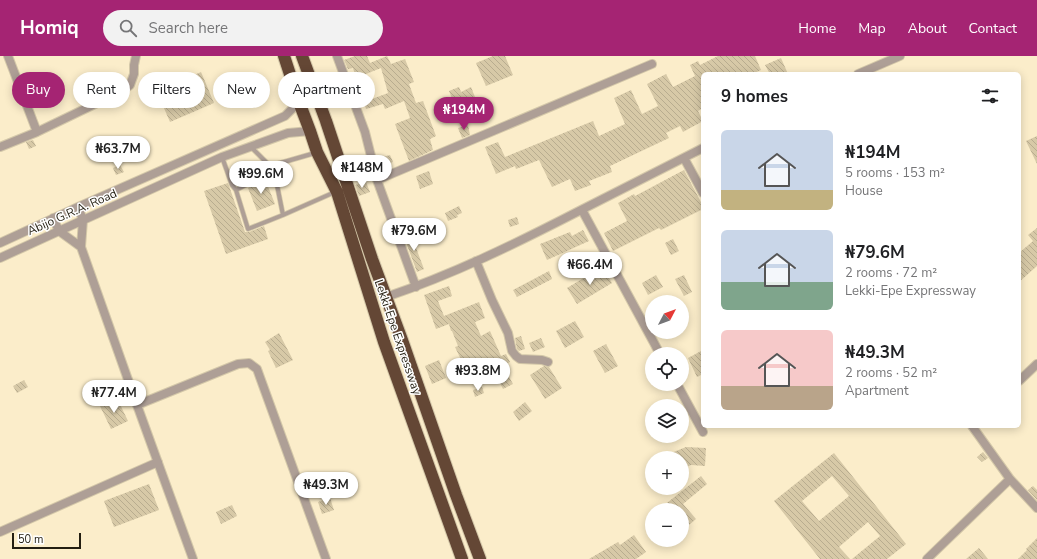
<!DOCTYPE html>
<meta charset="utf-8">
<style>
:root{--surface:#fff;--page:#f2f2f2;--text:#202124;--muted:#757577;--accent:#a52473}
body{margin:0;font-family:"Nunito Sans",sans-serif;background:var(--page);color:var(--text);height:100vh;display:flex;flex-direction:column;font-size:15px;white-space:nowrap}
*{box-sizing:border-box;margin:0}
p{font-size:13px;color:var(--muted)}
.icon{flex:none;width:22px;height:22px;fill:none;stroke:currentColor;stroke-width:2;stroke-linecap:round;stroke-linejoin:round}
.map{position:relative;flex:1;overflow:hidden}
.side{position:absolute;left:701px;top:16px;width:320px;height:356px;display:flex;flex-direction:column;background:var(--surface);border-radius:6px;box-shadow:0 2px 10px #0003}
.side>*{flex:none}
.hud{position:absolute;left:12px;top:16px;width:380px;height:36px;display:flex;gap:8px}
.needle{width:26px;rotate:49deg}
.controls{position:absolute;left:645px;top:239px;display:grid;gap:8px}
.controls a{display:grid;place-items:center;width:44px;height:44px;border-radius:50%;background:var(--surface);box-shadow:0 2px 10px #0003;font-size:20px}
.scale{position:absolute;left:12px;bottom:10px;width:69px;box-sizing:border-box;padding-left:4px;border:2px solid #231e11;border-top:0;font-size:11px;line-height:14px;white-space:nowrap;color:#231e11;-webkit-text-stroke:3px #fff;paint-order:stroke}
.price{position:absolute;translate:-50% -34px;padding:0 9px;border-radius:14px;background:#fff;color:#222;font-size:13px;line-height:26px;filter:drop-shadow(0 1px 2px #0008)}
.price::after{content:'';position:absolute;left:50%;top:24px;width:12px;height:9px;margin-left:-6px;background:inherit;clip-path:polygon(0 0,100% 0,50% 100%)}
.price.selected{background:var(--accent);color:#fff}
ul{padding:0;list-style:none}
li{display:flex;align-items:center;gap:12px;height:100px;padding:0 20px}
li span{display:grid;place-items:center;flex:none;width:112px;height:80px;border-radius:6px;color:#555}
li>.icon{margin-inline-start:auto}
span .icon{width:48px;height:48px;fill:#fffc;stroke-width:1}
li b{font-size:17px}
h2{display:flex;justify-content:space-between;align-items:center;height:48px;padding:0 20px;font-size:17px}
.chip{padding:0 14px;border-radius:18px;background:var(--surface);box-shadow:0 2px 10px #0003;font-size:14px;line-height:36px}
.chip.selected{background:var(--accent);color:#fff}
header{display:flex;align-items:center;gap:24px;box-sizing:border-box;height:56px;padding:0 20px;background:var(--accent);color:#fff}
header strong{font-size:19px}
nav{display:flex;gap:22px;margin-inline-start:auto;font-size:14px}
.search{width:280px;height:36px;background:var(--page);display:flex;align-items:center;gap:10px;box-sizing:border-box;padding:0 14px;border-radius:22px;color:var(--muted);font-size:15px}
.map>svg:first-child{display:block}
.building{fill:url(#building-back-hatch);fill-rule:evenodd}
.lines{fill:none;stroke-linecap:round;stroke-linejoin:round}
.lane-casing{stroke:#d4c8a9;stroke-width:5.5}
.street-casing{stroke:#d4c8a9;stroke-width:10}
.highway-casing{stroke:#d4c8a9;stroke-width:14}
.lane{stroke:#ae9f96;stroke-width:4}
.street{stroke:#ae9f96;stroke-width:8}
.highway{stroke:#644735;stroke-width:12}
.labels{text-anchor:middle;stroke-width:3;stroke-linejoin:round;paint-order:stroke}
.street-label{font-size:12px;fill:#231e11;stroke:#fff}
</style>
<header>
<strong>Homiq</strong>
<div class="search"><svg class="icon" aria-label="search" viewBox="0 0 24 24"><circle cx="10" cy="10" r="6"/><path d="M15 15l6 6"/></svg>Search here</div>
<nav><a>Home</a><a>Map</a><a>About</a><a>Contact</a></nav>
</header>
<div class="map">
<svg width="1037" height="503" viewBox="0 0 1037 503">
<defs>
<pattern id="building-back-hatch" width="6" height="6" patternUnits="userSpaceOnUse"><rect width="6" height="6" fill="#d7c9a7"/><path d="M-1 5l2 2M0 0l6 6M5-1l2 2" fill="none" stroke="#b8ac8f"/></pattern>
</defs>
<rect width="100%" height="100%" fill="#fbedca"/>
<!-- building -->
<path class="building" d="M 355,0 L 367,0 L 370,7 L 387,0 L 391,8 L 405,3 L 414,26 L 409,28 L 416,47 L 423,45 L 436,80 L 430,83 L 433,94 L 409,105 L 395,68 L 410,62 L 404,45 L 385,53 L 383,48 L 366,53 L 364,46 L 388,37 L 381,12 L 356,22 L 353,12 L 348,13 L 344,4 Z
M 493,0 L 505,0 L 513,19 L 486,30 L 476,7 Z
M 718,0 L 755,0 L 761,14 L 752,18 L 703,18 L 703,52 L 698,55 L 703,65 L 683,76 L 680,70 L 666,77 L 669,82 L 610,110 L 612,116 L 589,125 L 591,129 L 575,135 L 570,123 L 552,131 L 539,104 L 516,113 L 515,110 L 496,118 L 485,91 L 498,86 L 505,101 L 593,65 L 599,80 L 625,68 L 614,42 L 631,34 L 642,58 L 658,50 L 647,28 L 666,18 L 673,31 L 695,20 L 690,9 L 698,5 L 700,9 Z
M 781,2 L 788,18 L 770,18 L 765,9 Z
M 201,16 L 214,47 L 170,66 L 157,36 Z
M 364,25 L 370,43 L 362,46 L 359,34 L 356,35 L 353,29 Z
M 459,31 L 461,36 L 471,31 L 475,41 L 463,46 L 466,51 L 457,55 L 449,35 Z
M 468,69 L 470,79 L 462,82 L 458,72 Z
M 1037,80 L 1037,108 L 1026,85 Z
M 33,84 L 36,90 L 29,93 L 26,86 Z
M 390,99 L 393,106 L 386,109 L 383,101 Z
M 120,109 L 124,116 L 116,119 L 113,112 Z
M 684,114 L 703,150 L 703,153 L 661,174 L 659,172 L 613,195 L 604,177 L 627,165 L 618,147 L 634,138 L 635,140 Z
M 429,115 L 433,128 L 420,133 L 416,120 Z
M 265,123 L 275,148 L 257,155 L 248,132 Z
M 366,126 L 370,136 L 359,140 L 355,129 Z
M 228,127 L 245,176 L 249,176 L 264,170 L 268,183 L 226,198 L 204,135 Z
M 459,150 L 462,157 L 457,159 L 458,161 L 448,165 L 445,157 Z
M 517,161 L 519,168 L 510,171 L 508,164 Z
M 1037,172 L 1037,210 L 1019,226 L 1019,197 L 1033,185 L 1028,179 Z
M 583,174 L 589,185 L 547,204 L 540,188 L 570,176 L 572,180 Z
M 410,176 L 424,213 L 417,216 L 403,178 Z
M 673,183 L 679,195 L 671,199 L 665,187 Z
M 602,211 L 612,227 L 577,248 L 567,232 Z
M 549,215 L 552,223 L 517,241 L 513,234 Z
M 656,219 L 663,231 L 648,239 L 642,227 Z
M 684,219 L 692,236 L 684,240 L 675,223 Z
M 449,230 L 452,240 L 438,245 L 444,260 L 479,246 L 485,262 L 475,266 L 481,280 L 490,275 L 501,300 L 506,298 L 510,306 L 500,311 L 498,306 L 481,315 L 476,305 L 464,310 L 455,291 L 458,290 L 452,275 L 451,275 L 449,268 L 436,273 L 424,239 Z
M 575,265 L 584,281 L 565,292 L 556,275 Z
M 279,277 L 293,304 L 276,312 L 268,295 L 270,294 L 265,286 Z
M 521,280 L 525,293 L 519,295 L 517,293 L 515,282 Z
M 541,282 L 545,291 L 533,296 L 529,287 Z
M 606,288 L 618,310 L 605,317 L 593,295 Z
M 703,294 L 703,318 L 697,321 L 688,302 Z
M 439,304 L 446,322 L 432,328 L 425,310 Z
M 544,310 L 549,311 L 562,332 L 545,343 L 530,319 Z
M 508,319 L 513,328 L 503,333 L 498,323 Z
M 24,324 L 28,331 L 17,337 L 13,330 Z
M 482,331 L 484,337 L 475,341 L 473,334 Z
M 117,342 L 128,365 L 111,373 L 100,350 Z
M 525,346 L 532,355 L 519,365 L 513,356 Z
M 686,391 L 706,392 L 705,410 L 691,409 L 682,413 L 682,402 L 659,402 Z
M 983,396 L 988,402 L 982,406 L 977,401 Z
M 834,397 L 906,488 L 887,503 L 852,503 L 880,480 L 868,466 L 839,491 L 850,503 L 820,503 L 774,445 ZM 832,420 L 849,440 L 819,465 L 802,445 Z
M 701,420 L 707,428 L 683,448 L 696,463 L 682,475 L 682,454 L 658,454 Z
M 149,428 L 159,454 L 114,471 L 104,445 Z
M 1033,430 L 1037,434 L 1037,444 L 1028,434 Z
M 330,442 L 334,454 L 322,458 L 318,446 Z
M 232,449 L 237,460 L 221,468 L 216,456 Z
M 634,479 L 646,496 L 636,503 L 589,503 L 618,486 L 620,489 Z
M 1037,482 L 1037,503 L 1018,503 L 1027,494 L 1026,493 Z
M 979,492 L 988,503 L 966,503 Z"/>
<g class="lines">
<defs>
<path id="lane" d="M 251,91 L 274,114 L 283,159
M 222,101 L 232,129 L 236,134 L 248,173 L 283,159 L 335,136
M 232,129 L 270,110 L 315,97
M 236,134 L 274,114"/>
<path id="street" d="M 8,0 L 37,76
M 337,0 L 365,76 L 377,124 L 416,231
M 858,18 L 900,0
M 0,91 L 37,76 L 122,35 L 130,29 L 134,18 L 134,9 L 136,0
M 684,102 L 703,137
M 377,124 L 652,8
M 78,151 L 83,164 L 81,191 L 137,349 L 193,503
M 582,154 L 660,298
M 53,162 L 59,175 L 81,191
M 0,187 L 78,151 L 285,60 L 299,46
M 0,202 L 59,175 L 222,101 L 288,77 L 310,75
M 476,205 L 492,244 L 508,277 L 512,295 L 516,300 L 520,303 L 542,304 L 548,306
M 386,241 C 454,218 517,187 581,154 C 622,133 662,113 703,92
M 1019,325 L 1037,308
M 677,328 L 703,376
M 137,349 L 238,308 L 249,307 L 257,313 L 326,503
M 972,370 L 1010,423
M 0,476 L 158,406
M 927,503 L 1010,423 L 1037,452"/>
<path id="highway" d="M 284,0 L 299,46 L 310,75 L 317,96 L 337,136 L 384,286 L 462,503
M 302,0 L 326,65 L 372,203 L 402,284 L 456,439 L 480,503"/>
</defs>
<!-- lane casing -->
<use href="#lane" class="lane-casing"/>
<!-- street casing -->
<use href="#street" class="street-casing"/>
<!-- highway casing -->
<use href="#highway" class="highway-casing"/>
<!-- lane -->
<use href="#lane" class="lane"/>
<!-- street -->
<use href="#street" class="street"/>
<!-- highway -->
<use href="#highway" class="highway"/>
</g>
<g class="labels">
<!-- street labels -->
<g class="street-label">
<text transform="translate(72 156) rotate(-24)" y="4">Abijo G.R.A. Road</text>
<text transform="translate(398 281) rotate(71)" y="4">Lekki-Epe Expressway</text>
</g>
</g>
</svg>
<div class="controls">
<a><svg class="needle" viewBox="-14 -14 28 28"><path d="M0-13l5 13h-10z" fill="#e53935"/><path d="M0 13l5-13h-10z" fill="#757577"/></svg></a>
<a><svg class="icon" aria-label="locate" viewBox="0 0 24 24"><circle cx="12" cy="12" r="6"/><path d="M12 2v4M12 18v4M2 12h4M18 12h4"/></svg></a>
<a><svg class="icon" aria-label="layers" viewBox="0 0 24 24"><path d="M12 4l9 5-9 5-9-5zM3 14l9 5 9-5"/></svg></a>
<a>+</a>
<a>−</a>
</div>
<div class="scale">50 m</div>
<b class="price selected" style="left:464px;top:75px">₦194M</b>
<b class="price" style="left:118px;top:114px">₦63.7M</b>
<b class="price" style="left:362px;top:133px">₦148M</b>
<b class="price" style="left:261px;top:139px">₦99.6M</b>
<b class="price" style="left:414px;top:196px">₦79.6M</b>
<b class="price" style="left:590px;top:230px">₦66.4M</b>
<b class="price" style="left:478px;top:336px">₦93.8M</b>
<b class="price" style="left:114px;top:358px">₦77.4M</b>
<b class="price" style="left:326px;top:450px">₦49.3M</b>
<div class="hud">
<a class="chip selected">Buy</a>
<a class="chip">Rent</a>
<a class="chip">Filters</a>
<a class="chip">New</a>
<a class="chip">Apartment</a>
</div>
<section class="side">
<h2>9 homes<svg class="icon" aria-label="filters" viewBox="0 0 24 24"><path d="M4 7h16M4 17h16"/><circle cx="9" cy="7" r="2"/><circle cx="15" cy="17" r="2"/></svg></h2>
<ul>
<li><span style="background:linear-gradient(#c9d6e8 75%,#c2b280 0)"><svg class="icon" aria-label="home" viewBox="0 0 24 24"><path d="M3 11l9-7 9 7M6 9v11h12V9"/></svg></span><div><b>₦194M</b><p>5 rooms · 153 m²</p><p>House</p></div></li>
<li><span style="background:linear-gradient(#c9d6e8 65%,#7fa58c 0)"><svg class="icon" aria-label="home" viewBox="0 0 24 24"><path d="M3 11l9-7 9 7M6 9v11h12V9"/></svg></span><div><b>₦79.6M</b><p>2 rooms · 72 m²</p><p>Lekki-Epe Expressway</p></div></li>
<li><span style="background:linear-gradient(#f6c9c9 70%,#b9a48a 0)"><svg class="icon" aria-label="home" viewBox="0 0 24 24"><path d="M3 11l9-7 9 7M6 9v11h12V9"/></svg></span><div><b>₦49.3M</b><p>2 rooms · 52 m²</p><p>Apartment</p></div></li>
</ul>
</section>
</div>
